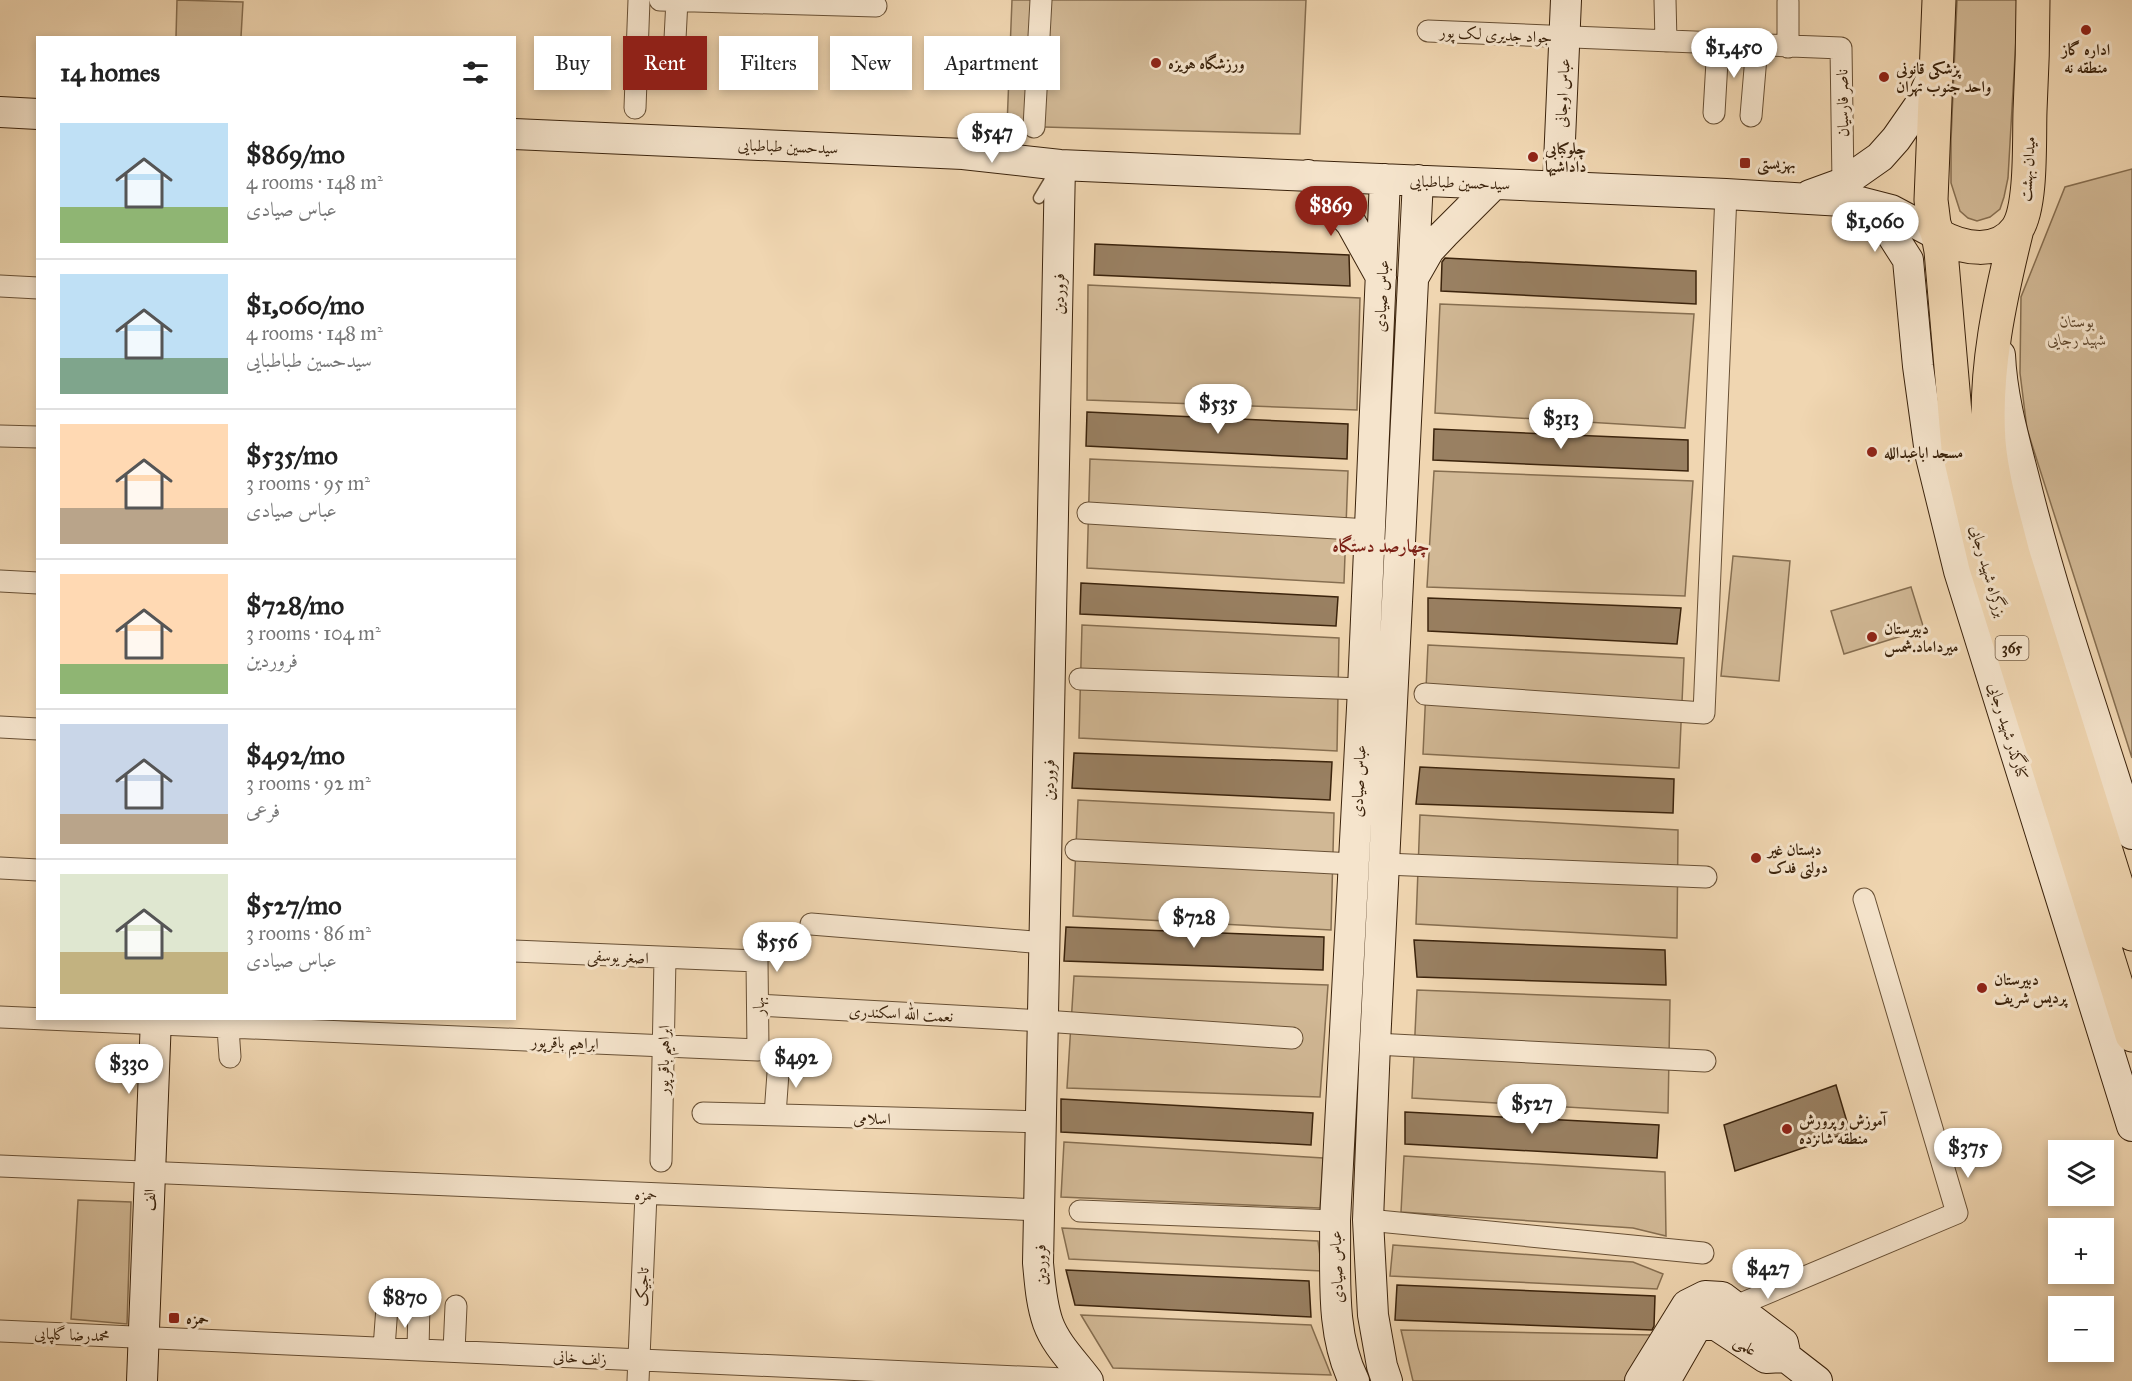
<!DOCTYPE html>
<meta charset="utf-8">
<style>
:root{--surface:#fff;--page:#f2f2f2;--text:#222;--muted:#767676;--line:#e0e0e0;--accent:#8f2418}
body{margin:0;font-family:"IM FELL Great Primer",Amiri,serif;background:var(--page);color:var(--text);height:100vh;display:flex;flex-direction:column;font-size:22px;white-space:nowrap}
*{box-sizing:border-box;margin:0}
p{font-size:20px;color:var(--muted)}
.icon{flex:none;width:33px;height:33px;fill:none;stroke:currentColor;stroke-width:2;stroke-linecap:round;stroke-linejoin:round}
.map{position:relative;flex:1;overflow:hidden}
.side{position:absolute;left:36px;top:36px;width:480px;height:984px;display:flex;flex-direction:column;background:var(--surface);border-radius:0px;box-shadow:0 3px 9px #0003}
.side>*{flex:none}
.banner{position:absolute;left:534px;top:36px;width:570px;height:54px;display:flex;gap:12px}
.fabs{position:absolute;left:2048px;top:1140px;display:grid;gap:12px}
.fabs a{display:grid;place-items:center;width:66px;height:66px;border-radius:0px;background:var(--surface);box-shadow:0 3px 9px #0003;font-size:30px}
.price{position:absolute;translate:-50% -51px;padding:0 14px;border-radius:21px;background:#fff;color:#222;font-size:20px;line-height:39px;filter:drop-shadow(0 2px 3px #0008)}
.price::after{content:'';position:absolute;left:50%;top:36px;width:18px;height:14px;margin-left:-9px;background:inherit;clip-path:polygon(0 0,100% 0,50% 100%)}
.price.on{background:var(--accent);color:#fff}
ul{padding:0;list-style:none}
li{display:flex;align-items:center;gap:18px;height:150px;padding:0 24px}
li+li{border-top:2px solid var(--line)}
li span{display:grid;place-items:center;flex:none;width:168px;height:120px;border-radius:0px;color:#555}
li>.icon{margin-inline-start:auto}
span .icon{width:72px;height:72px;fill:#fffc;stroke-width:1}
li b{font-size:26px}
h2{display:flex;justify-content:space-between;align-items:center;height:72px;padding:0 24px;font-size:26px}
.pill{padding:0 21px;border-radius:0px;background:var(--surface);box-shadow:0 3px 9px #0003;font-size:21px;line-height:54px}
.pill.on{background:var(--accent);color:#fff}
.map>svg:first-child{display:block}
.green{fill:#d1b895;stroke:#866e50;stroke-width:1.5}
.building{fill:#998062;stroke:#3b230c;stroke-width:1.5}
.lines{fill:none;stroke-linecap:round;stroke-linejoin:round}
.lane-casing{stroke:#685035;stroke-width:13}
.street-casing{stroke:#685035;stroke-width:23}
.secondary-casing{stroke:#3b230c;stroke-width:32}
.highway-casing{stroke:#3b230c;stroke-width:35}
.lane{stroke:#f5e4cc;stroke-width:10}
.street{stroke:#f5e4cc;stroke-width:21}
.secondary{stroke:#f5e4cc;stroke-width:30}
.highway{stroke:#f0d6b1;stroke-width:33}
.poi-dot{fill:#8f2418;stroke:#f5e4cc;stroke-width:2}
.labels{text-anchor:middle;stroke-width:6;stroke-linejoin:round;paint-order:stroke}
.shield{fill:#f5e4cc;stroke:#735d46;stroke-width:1.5}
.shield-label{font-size:15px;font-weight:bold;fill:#3b230c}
.street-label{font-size:16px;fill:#3b230c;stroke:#f5e4cc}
.poi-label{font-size:16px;font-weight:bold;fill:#3b230c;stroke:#f5e4cc;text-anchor:start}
.park-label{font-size:16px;font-style:italic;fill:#60482e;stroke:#f5e4cc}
.neighbourhood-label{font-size:18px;font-weight:bold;fill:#7a1f14;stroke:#f5e4cc}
</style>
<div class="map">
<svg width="2132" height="1381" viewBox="0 0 2132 1381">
<rect width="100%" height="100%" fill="#f0d6b1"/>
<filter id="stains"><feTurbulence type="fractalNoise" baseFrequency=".00333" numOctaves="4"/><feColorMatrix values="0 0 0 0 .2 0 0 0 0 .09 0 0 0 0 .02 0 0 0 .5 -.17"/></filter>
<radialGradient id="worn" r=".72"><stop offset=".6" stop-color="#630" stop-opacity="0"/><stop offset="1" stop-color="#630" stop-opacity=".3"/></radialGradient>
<!-- green -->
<path class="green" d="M 177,0 L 243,2 L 241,37 L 176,37 Z
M 1012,0 L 1306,0 L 1300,134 L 1007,126 Z
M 1957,0 L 2017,0 L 2017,21 L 2008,178 L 2004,197 L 2000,209 L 1990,217 L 1977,221 L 1968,218 L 1960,211 L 1951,183 L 1951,140 Z
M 2132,169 L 2132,758 L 2027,429 L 2020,373 L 2021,297 L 2065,187 Z
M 1088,285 L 1360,298 L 1357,410 L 1087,400 Z
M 1440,304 L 1694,314 L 1685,428 L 1435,413 Z
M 1090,459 L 1348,471 L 1344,583 L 1087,568 Z
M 1434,471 L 1693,481 L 1685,596 L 1427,587 Z
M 1733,556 L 1790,561 L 1779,681 L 1721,676 Z
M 1911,587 L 1924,629 L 1844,654 L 1831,611 Z
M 1082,625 L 1339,638 L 1337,751 L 1079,738 Z
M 1428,645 L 1684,658 L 1679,768 L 1423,754 Z
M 1078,800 L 1334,813 L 1331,930 L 1073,916 Z
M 1420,815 L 1678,830 L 1677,938 L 1416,924 Z
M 1074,976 L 1328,985 L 1320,1097 L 1067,1088 Z
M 1417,990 L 1670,1000 L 1668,1113 L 1412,1098 Z
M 1064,1142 L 1323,1158 L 1320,1208 L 1061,1197 Z
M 1404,1156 L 1665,1172 L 1666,1236 L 1633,1228 L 1401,1212 Z
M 78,1200 L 131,1202 L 127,1324 L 71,1319 Z
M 1062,1228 L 1318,1241 L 1322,1271 L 1069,1259 Z
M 1393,1245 L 1633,1262 L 1663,1274 L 1657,1289 L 1390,1276 Z
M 1081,1315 L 1311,1325 L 1331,1375 L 1113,1368 Z
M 1401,1330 L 1653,1335 L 1633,1381 L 1413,1381 Z"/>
<!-- building -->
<path class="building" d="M 1095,244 L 1349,255 L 1350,286 L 1094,275 Z
M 1445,258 L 1696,271 L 1696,304 L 1441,291 L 1442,262 Z
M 1087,412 L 1348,424 L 1347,459 L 1086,446 Z
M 1434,429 L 1688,440 L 1688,471 L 1433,460 Z
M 1081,583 L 1338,597 L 1336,626 L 1080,614 Z
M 1428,598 L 1681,608 L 1677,644 L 1428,631 Z
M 1074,753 L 1332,762 L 1330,800 L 1072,788 Z
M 1420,767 L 1674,779 L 1673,813 L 1416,804 Z
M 1066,927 L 1324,937 L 1323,970 L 1064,961 Z
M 1414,940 L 1665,950 L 1666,985 L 1417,977 Z
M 1836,1085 L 1850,1132 L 1735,1171 L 1724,1125 Z
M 1061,1099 L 1313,1113 L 1311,1145 L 1061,1132 Z
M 1405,1112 L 1659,1125 L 1657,1158 L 1405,1144 Z
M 1066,1270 L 1309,1281 L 1311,1317 L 1075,1305 Z
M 1397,1285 L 1655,1296 L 1654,1326 L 1652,1330 L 1395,1320 Z"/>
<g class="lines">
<defs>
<path id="lane" d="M 1039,198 L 1051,178"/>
<path id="street" d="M 660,0 L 876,6
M 1665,0 L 1666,41
M 1788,2 L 1788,47
M 1428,31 L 1841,48 L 1843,183
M 675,39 L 677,0
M 635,108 L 639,0
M 1714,113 L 1718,44
M 1751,116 L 1757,45
M 1034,127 L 1041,0
M 0,286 L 38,288
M 0,436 L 38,437
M 1088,513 L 1369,530
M 0,581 L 38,583
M 1080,679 L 1363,689
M 1425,694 L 1704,713 L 1726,194
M 0,727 L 38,729
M 1076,850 L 1354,864
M 1385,864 L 1706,877
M 0,868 L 38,870
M 811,924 L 1045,943
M 758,1005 L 1044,1021 L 1292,1038
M 0,1017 L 758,1050 L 757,961 L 514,951
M 228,1028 L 230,1057
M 1375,1044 L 1705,1061
M 703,1113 L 1042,1122
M 775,1115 L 779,1059
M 661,1161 L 665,958
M 0,1166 L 1040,1210
M 1080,1211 L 1335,1221
M 1368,1220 L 1703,1253
M 1736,1306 L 1957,1213 L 1864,899
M 0,1331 L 1087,1380
M 384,1348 L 387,1307
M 418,1350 L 419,1304
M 454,1351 L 456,1306
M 638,1381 L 646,1194"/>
<path id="secondary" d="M 0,112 L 38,114
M 514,134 L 963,154 L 1060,165 L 1726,194 L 1860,202 L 1891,210 L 1938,235
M 1060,165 L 1038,1263 C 1040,1283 1041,1303 1048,1323 C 1056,1345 1074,1362 1088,1381
M 1308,175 L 1351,223 L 1381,277
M 1558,186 L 1566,0
M 1810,195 L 1843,183 L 1880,157 L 1896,139 L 1919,106 L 1935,70
M 1863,205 L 1892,235 L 1908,260 L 1918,366 L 1930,453 L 1959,571 L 2132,1126
M 1413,278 L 1429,250 L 1444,234 L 1494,184
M 2000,355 C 2002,402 2017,449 2028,494 C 2057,609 2097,721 2132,834
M 1786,1357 L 1817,1381
M 142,1381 L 156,1018
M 1354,1381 C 1330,1333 1336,1273 1335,1221 L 1363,689 L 1385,179
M 1387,1381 L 1382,1366 L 1373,1315 L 1368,1220 L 1375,1044 L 1418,180
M 1640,1381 L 1687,1305 L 1705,1296 L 1722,1297 L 1783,1343 L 1786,1357
M 1665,1381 L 1696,1327 L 1713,1323 L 1766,1358 L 1786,1357"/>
<path id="highway" d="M 1939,0 L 1931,200 L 1934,224 L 1938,235 C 1962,249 1998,256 2017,229 C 2032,207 2029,139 2030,111 C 2032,74 2033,37 2033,0
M 2017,229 C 2000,298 1984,370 1989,442 C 1992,479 2004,518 2013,554 L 2132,934
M 1938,235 L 1941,251 L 1958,448 L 1985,563 L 2132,1035"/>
</defs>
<!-- lane casing -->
<use href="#lane" class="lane-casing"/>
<!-- street casing -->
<use href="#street" class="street-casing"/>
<!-- secondary casing -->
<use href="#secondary" class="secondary-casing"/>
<!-- highway casing -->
<use href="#highway" class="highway-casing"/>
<!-- lane -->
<use href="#lane" class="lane"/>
<!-- street -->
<use href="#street" class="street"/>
<!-- secondary -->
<use href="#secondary" class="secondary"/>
<!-- highway -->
<use href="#highway" class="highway"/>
</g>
<!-- markers -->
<g class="poi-dot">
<circle cx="2086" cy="30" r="6"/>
<circle cx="1156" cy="63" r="6"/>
<circle cx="1884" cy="77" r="6"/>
<circle cx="1533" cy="157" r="6"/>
<rect x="1739" y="157" width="12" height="12" rx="3"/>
<circle cx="1872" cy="452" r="6"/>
<circle cx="1872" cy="637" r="6"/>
<circle cx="1756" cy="858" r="6"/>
<circle cx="1982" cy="988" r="6"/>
<circle cx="1787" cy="1129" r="6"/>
<rect x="168" y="1312" width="12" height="12" rx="3"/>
</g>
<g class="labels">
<!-- shield labels -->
<rect class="shield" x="1995.5" y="636" width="33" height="24" rx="4.5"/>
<g class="shield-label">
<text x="2012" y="653">365</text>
</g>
<!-- street labels -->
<g class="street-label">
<text transform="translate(1496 34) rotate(3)" y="6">جواد جدیری لک پور</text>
<text transform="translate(1562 93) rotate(-87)" y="6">عباس اوجانی</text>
<text transform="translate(1842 103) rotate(-91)" y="6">ناصر فارسیان</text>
<text transform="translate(788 146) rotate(2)" y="6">سیدحسین طباطبایی</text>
<text transform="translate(2027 169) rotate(-86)" y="6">میدان بهشت</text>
<text transform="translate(1460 182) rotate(2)" y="6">سیدحسین طباطبایی</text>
<text transform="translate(1058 294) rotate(-89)" y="6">فروردین</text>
<text transform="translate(1381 296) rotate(-87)" y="6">عباس صیادی</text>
<text transform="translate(1989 571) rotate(74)" y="6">بزرگراه شهید رجایی</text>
<text transform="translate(2009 731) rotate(73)" y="6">کنارگذر شهید رجایی</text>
<text transform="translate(1048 780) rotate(-89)" y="6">فروردین</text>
<text transform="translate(1358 781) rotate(-87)" y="6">عباس صیادی</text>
<text transform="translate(618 956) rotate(3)" y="6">اصغر یوسفی</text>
<text transform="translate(758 1006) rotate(-91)" y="6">بهار</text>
<text transform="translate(901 1013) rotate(3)" y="6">نعمت الله اسکندری</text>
<text transform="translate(565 1042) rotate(2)" y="6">ابراهیم باقرپور</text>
<text transform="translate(663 1060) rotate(-89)" y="6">ابراهیم باقر پور</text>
<text transform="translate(872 1118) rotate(1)" y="6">اسلامی</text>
<text transform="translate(646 1194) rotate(2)" y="6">حمزه</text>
<text transform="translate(149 1200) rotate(-88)" y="6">الف</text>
<text transform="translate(1040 1265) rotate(-92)" y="6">فروردین</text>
<text transform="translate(1336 1267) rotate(-92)" y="6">عباس صیادی</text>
<text transform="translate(642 1287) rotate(-88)" y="6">تاجیک</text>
<text transform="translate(72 1334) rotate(2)" y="6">محمدرضا گلپایی</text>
<text transform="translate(1746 1345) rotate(34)" y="6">علمی</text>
<text transform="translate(580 1357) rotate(3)" y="6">زلف خانی</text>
</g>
<!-- poi labels -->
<g class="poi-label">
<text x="2086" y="55" text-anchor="middle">اداره گاز<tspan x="2086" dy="18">منطقه نه</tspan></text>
<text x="1168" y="69">ورزشگاه هویزه</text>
<text x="1896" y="74">پزشکی قانونی<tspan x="1896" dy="18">واحد جنوب تهران</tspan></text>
<text x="1545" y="154">چلوکبابی<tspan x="1545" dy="18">داداشیها</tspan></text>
<text x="1757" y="169">بهزیستی</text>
<text x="1884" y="458">مسجد اباعبدالله</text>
<text x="1884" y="634">دبیرستان<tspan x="1884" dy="18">میرداماد.شمس</tspan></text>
<text x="1768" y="855">دبستان غیر<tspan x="1768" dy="18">دولتی فدک</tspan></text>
<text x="1994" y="985">دبیرستان<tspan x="1994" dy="18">پردیس شریف</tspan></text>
<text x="1799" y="1126">آموزش و پرورش<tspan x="1799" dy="18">منطقه شانزده</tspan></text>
<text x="186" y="1324">حمزه</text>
</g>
<!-- park labels -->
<g class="park-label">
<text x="2077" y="327">بوستان<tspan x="2077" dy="18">شهید رجایی</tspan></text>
</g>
<!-- neighbourhood labels -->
<g class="neighbourhood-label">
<text x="1381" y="552">چهارصد دستگاه</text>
</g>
</g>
<rect width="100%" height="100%" filter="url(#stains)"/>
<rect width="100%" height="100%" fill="url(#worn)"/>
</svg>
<div class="fabs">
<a><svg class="icon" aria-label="layers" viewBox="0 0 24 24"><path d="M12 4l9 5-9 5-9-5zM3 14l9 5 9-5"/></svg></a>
<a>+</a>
<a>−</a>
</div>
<b class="price" style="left:1734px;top:79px">$1,450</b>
<b class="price" style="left:992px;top:164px">$547</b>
<b class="price on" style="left:1331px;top:237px">$869</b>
<b class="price" style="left:1875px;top:253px">$1,060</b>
<b class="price" style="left:1218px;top:435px">$535</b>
<b class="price" style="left:1561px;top:450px">$313</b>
<b class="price" style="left:1194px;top:949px">$728</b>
<b class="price" style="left:777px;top:973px">$556</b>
<b class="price" style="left:796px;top:1089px">$492</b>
<b class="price" style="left:129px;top:1095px">$330</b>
<b class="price" style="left:1532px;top:1135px">$527</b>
<b class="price" style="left:1968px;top:1179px">$375</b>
<b class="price" style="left:1768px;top:1300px">$427</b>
<b class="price" style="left:405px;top:1329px">$870</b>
<div class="banner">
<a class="pill">Buy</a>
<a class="pill on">Rent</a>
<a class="pill">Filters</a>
<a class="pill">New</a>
<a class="pill">Apartment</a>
</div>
<section class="side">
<h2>14 homes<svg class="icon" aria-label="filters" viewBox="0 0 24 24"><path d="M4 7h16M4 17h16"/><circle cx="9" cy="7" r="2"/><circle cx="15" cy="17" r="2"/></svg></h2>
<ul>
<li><span style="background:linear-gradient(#bfe0f5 70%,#8fb573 0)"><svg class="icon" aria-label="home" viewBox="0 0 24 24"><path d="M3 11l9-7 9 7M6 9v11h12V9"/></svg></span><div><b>$869/mo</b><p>4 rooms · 148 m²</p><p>عباس صیادی</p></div></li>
<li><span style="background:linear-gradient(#bfe0f5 70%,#7fa58c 0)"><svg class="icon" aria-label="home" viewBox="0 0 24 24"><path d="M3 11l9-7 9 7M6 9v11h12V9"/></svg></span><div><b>$1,060/mo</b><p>4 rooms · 148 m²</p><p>سیدحسین طباطبایی</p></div></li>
<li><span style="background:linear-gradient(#ffd9b3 70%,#b9a48a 0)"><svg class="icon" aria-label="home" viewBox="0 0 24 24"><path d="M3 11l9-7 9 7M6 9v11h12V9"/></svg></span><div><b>$535/mo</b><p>3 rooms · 95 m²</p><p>عباس صیادی</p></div></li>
<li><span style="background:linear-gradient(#ffd9b3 75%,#8fb573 0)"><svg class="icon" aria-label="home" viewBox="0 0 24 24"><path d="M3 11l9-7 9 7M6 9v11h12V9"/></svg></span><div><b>$728/mo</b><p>3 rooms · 104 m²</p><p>فروردین</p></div></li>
<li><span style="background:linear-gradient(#c9d6e8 75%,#b9a48a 0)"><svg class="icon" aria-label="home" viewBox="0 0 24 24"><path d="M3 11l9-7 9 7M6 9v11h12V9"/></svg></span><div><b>$492/mo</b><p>3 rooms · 92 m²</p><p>فرعی</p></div></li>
<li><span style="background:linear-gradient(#dfe7d0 65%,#c2b280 0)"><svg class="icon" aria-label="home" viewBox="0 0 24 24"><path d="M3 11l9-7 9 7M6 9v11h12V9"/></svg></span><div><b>$527/mo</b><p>3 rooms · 86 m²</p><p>عباس صیادی</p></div></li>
</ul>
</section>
</div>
